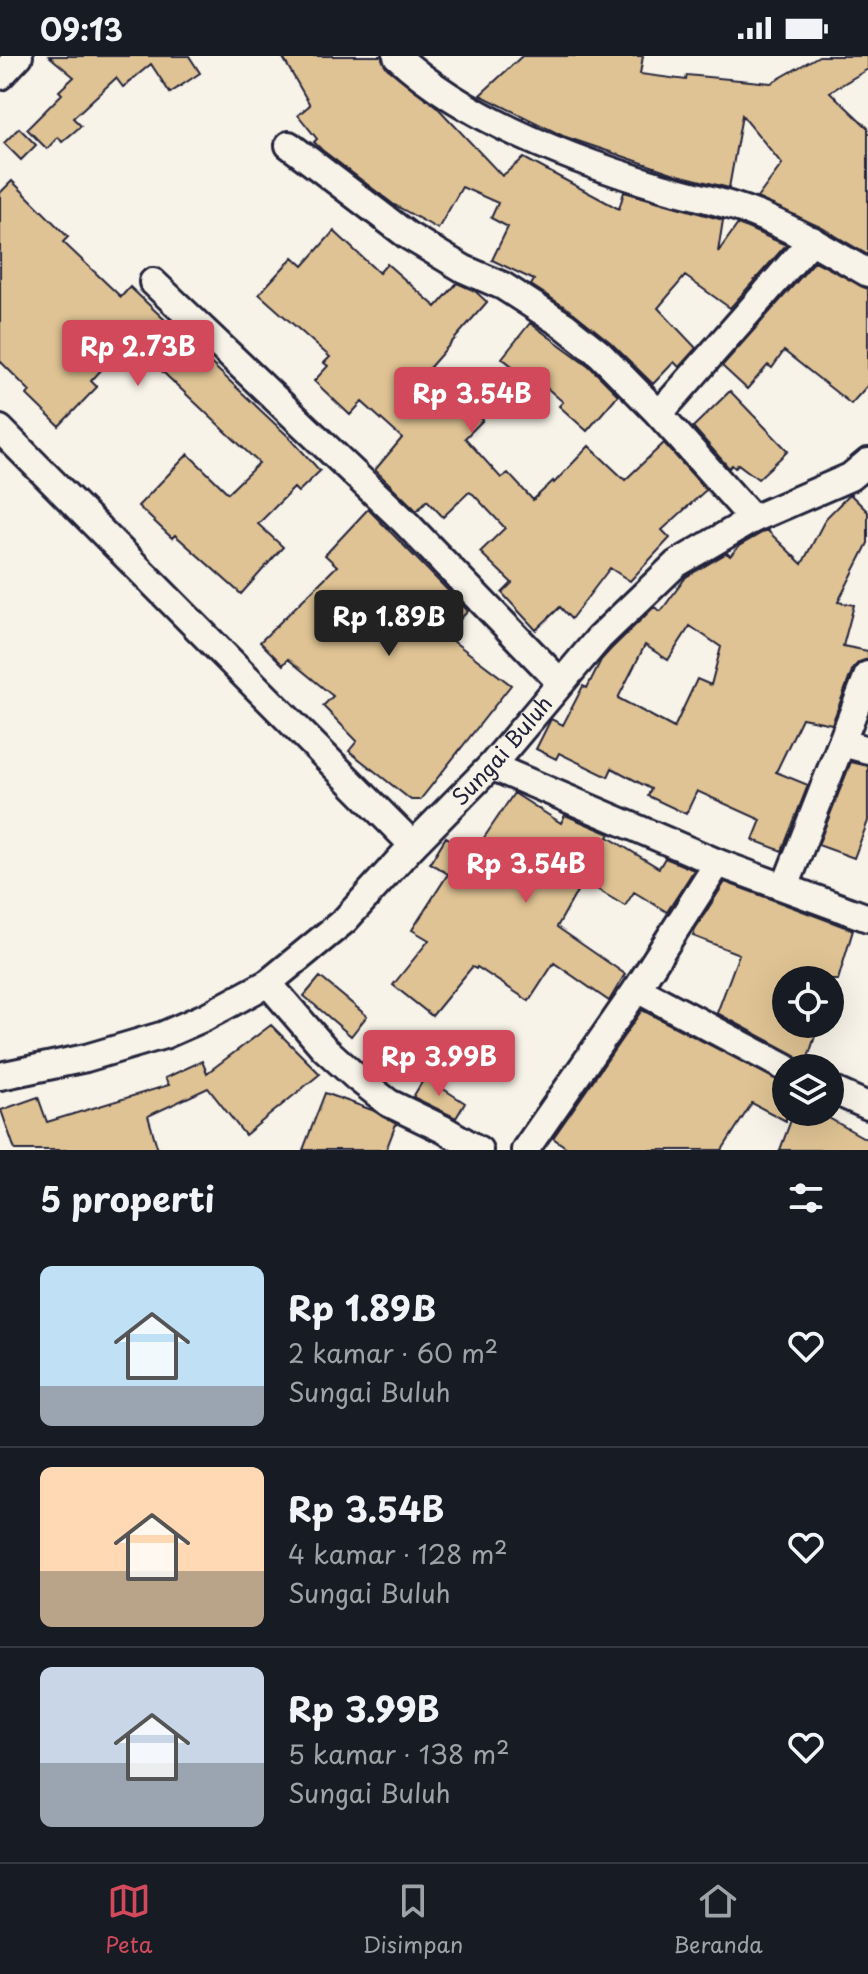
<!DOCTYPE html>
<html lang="id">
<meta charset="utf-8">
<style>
:root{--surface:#171b24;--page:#20242c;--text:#f1f3f6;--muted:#9ea1a6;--line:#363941;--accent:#d1495b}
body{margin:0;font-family:"Playpen Sans",sans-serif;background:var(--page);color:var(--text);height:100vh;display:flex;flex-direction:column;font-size:30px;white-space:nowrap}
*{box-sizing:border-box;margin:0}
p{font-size:26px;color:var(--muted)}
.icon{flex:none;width:44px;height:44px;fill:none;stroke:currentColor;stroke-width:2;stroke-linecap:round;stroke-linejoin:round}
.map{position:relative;height:1094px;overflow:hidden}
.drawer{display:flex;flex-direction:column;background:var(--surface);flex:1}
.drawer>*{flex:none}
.fabs{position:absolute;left:772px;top:910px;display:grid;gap:16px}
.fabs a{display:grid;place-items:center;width:72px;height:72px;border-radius:50%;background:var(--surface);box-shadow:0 8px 32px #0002;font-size:40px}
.price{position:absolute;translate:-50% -68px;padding:0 18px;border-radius:8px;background:var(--accent);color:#fff;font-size:26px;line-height:52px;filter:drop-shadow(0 2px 4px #0008)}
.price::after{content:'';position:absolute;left:50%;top:48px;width:24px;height:18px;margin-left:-12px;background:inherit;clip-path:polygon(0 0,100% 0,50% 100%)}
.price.selected{background:#222;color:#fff}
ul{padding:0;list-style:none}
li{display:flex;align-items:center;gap:24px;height:200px;padding:0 40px}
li+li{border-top:2px solid var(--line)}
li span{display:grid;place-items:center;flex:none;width:224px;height:160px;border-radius:12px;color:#555}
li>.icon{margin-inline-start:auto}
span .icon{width:96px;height:96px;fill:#fffc;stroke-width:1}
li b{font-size:34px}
h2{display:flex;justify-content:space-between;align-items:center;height:96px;padding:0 40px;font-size:34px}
.status{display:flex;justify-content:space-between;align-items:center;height:56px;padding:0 40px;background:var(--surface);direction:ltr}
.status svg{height:22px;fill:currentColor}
.tab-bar{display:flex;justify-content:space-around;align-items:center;height:112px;border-top:2px solid var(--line);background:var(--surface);font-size:22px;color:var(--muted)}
.tab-bar a{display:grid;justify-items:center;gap:4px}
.tab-bar .selected{color:var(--accent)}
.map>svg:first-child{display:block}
.building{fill:#dfc394;stroke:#22223b;stroke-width:2;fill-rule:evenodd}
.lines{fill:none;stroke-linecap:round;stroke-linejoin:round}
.minor-casing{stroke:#22223b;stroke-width:32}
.minor{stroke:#f7f3e8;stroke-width:26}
.labels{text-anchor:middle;stroke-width:8;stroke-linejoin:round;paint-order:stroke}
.street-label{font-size:22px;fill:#22223b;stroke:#f7f3e8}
</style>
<div class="status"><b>09:13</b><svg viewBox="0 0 49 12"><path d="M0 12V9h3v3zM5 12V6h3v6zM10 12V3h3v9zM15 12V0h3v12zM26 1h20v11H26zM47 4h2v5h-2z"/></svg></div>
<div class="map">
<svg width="868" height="1094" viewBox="0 0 868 1094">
<rect width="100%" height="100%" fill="#f7f3e8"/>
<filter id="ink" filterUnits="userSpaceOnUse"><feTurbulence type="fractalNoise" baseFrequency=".0125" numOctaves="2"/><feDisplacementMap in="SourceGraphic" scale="16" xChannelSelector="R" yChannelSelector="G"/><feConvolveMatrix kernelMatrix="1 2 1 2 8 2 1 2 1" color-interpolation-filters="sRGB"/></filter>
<g filter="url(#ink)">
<!-- building -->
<path class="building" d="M 49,0 L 189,0 L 200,17 L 170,37 L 151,8 L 123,31 L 116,22 L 73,62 L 81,70 L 62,86 L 58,81 L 47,93 L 27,73 L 62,38 L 59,35 L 74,21 Z
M 282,0 L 381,0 L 387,12 L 437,51 L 502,120 L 524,102 L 619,153 L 624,136 L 723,164 L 718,196 L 738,168 L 786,189 L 730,252 L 685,220 L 658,252 L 696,292 L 679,311 L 674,306 L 653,328 L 610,286 L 574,257 L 531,229 L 534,224 L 492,204 L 508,171 L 491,162 L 498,147 L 462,131 L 438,173 L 393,148 L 322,94 L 314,86 L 317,83 L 298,59 L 310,49 Z
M 522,0 L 643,0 L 640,18 L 686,24 L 687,19 L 771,27 L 819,0 L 868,0 L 868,13 L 830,36 L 868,72 L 868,199 L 822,172 L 757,142 L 782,108 L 742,59 L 729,132 L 678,119 L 563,80 L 480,39 Z
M 19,72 L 36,89 L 21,104 L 4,87 Z
M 12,125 L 68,181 L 63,186 L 121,241 L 130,231 L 291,383 L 320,415 L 298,436 L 294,432 L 258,468 L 283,491 L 241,538 L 175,479 L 172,482 L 138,450 L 188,398 L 228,437 L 259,407 L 129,284 L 91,325 L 97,331 L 59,370 L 27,339 L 30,335 L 0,305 L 0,137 Z
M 334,175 L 379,217 L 387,208 L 436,251 L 457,227 L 475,235 L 487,246 L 430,311 L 483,364 L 465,382 L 501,422 L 508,417 L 533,444 L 553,425 L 554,427 L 589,390 L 625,424 L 664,387 L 706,434 L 662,474 L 670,482 L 630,525 L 610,512 L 571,563 L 560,551 L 536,574 L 502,537 L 512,527 L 480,496 L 505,472 L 473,438 L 469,436 L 443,461 L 427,444 L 417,455 L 375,414 L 402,382 L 362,346 L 350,359 L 314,325 L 328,310 L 324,307 L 330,301 L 259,238 L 293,201 L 303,210 Z
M 815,205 L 868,233 L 868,329 L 851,348 L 784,295 L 772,312 L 768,309 L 747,333 L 722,310 Z
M 530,267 L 589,310 L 618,339 L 587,375 L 559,350 L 563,346 L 530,317 L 526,321 L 502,302 Z
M 730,335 L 788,395 L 758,423 L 738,408 L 735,412 L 732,409 L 729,412 L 693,371 Z
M 850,438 L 868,456 L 868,487 L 838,546 L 854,549 L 843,590 L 868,595 L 868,603 L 859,606 L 853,612 L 832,668 L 802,662 L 776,716 L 808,729 L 782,795 L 753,784 L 761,764 L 697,735 L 686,758 L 648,740 L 651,733 L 612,712 L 608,721 L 559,697 L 556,703 L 536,693 L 551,663 L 563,669 L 583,630 L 587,632 L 601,604 L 611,593 L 654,551 L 661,555 L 686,521 L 727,497 L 730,500 L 739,490 L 767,474 L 802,508 L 826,462 ZM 690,570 L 721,591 L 711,629 L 697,623 L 674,672 L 618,642 L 645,589 L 668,604 Z
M 368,453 L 468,555 L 445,579 L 511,629 L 420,744 L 411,744 L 349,695 L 357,685 L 323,650 L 333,640 L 288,603 L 283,609 L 260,586 L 337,510 L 325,499 Z
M 851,706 L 868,710 L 868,765 L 854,802 L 818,789 Z
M 514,737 L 561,767 L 565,759 L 610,778 L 608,781 L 659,812 L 665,802 L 694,814 L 667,856 L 634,836 L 625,850 L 583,825 L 557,871 L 625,918 L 609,945 L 554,907 L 529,945 L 477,911 L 476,913 L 472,911 L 432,960 L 393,929 L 429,884 L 412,874 L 448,818 L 430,807 L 446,781 L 473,798 Z
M 725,826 L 853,874 L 838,924 L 786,924 L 786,968 L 819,968 L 805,1011 L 794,998 L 717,957 L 739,898 L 693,880 L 695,873 Z
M 320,921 L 367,960 L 351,980 L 304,940 Z
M 642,954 L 786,1028 L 786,1065 L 752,1047 L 722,1094 L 570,1094 L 553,1082 Z
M 271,969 L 320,1018 L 245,1079 L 208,1032 L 148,1060 L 158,1094 L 15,1094 L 1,1054 L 38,1041 L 47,1066 L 169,1029 L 165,1022 L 202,1005 L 207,1017 Z
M 425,1021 L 465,1047 L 456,1062 L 413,1041 Z
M 325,1037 L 372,1054 L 396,1068 L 386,1094 L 303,1094 Z
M 794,1056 L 818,1056 L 868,1084 L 868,1094 L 780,1094 Z"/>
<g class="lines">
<defs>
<g id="minor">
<path d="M 397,0 C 465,63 574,105 662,131 C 693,140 726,146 755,158 C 795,173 831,196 868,217"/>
<path d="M 0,20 L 19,0"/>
<path d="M 289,89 L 407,179 L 464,213 L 503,230 L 565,270 L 600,298 L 659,358 L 753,463"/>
<path d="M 153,226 L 403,464 L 560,626"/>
<path d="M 659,358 L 812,184"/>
<path d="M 0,373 L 413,789"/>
<path d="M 842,687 L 868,694"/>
<path d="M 491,710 L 718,807 L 868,862"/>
<path d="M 785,831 L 868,619"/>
<path d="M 268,927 L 324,992 L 356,1021 L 389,1047 L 443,1073 L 479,1094"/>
<path d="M 637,933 L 786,1012"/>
<path id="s1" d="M 0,1020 L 86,1002 L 164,979 L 205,961 L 268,927 L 345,864 L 413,789 L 491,710 L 599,582 L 676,508 L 753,463 L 850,421 L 868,406"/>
<path d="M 830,1033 L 868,1050"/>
<path d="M 525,1094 L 637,933 L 718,807"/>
</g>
</defs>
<!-- minor casing -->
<use href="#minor" class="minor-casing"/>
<!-- minor -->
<use href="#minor" class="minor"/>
</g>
</g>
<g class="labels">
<!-- street labels -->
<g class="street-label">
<text dy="8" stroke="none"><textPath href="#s1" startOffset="616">Sungai Buluh</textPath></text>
</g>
</g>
</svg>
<div class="fabs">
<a><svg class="icon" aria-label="locate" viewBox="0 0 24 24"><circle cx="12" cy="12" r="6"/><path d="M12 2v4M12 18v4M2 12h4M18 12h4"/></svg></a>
<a><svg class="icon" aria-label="layers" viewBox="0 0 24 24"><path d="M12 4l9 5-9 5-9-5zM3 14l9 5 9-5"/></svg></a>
</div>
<b class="price" style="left:138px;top:332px">Rp 2.73B</b>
<b class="price" style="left:472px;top:379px">Rp 3.54B</b>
<b class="price selected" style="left:389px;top:602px">Rp 1.89B</b>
<b class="price" style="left:526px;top:849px">Rp 3.54B</b>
<b class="price" style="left:439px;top:1042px">Rp 3.99B</b>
</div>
<section class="drawer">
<h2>5 properti<svg class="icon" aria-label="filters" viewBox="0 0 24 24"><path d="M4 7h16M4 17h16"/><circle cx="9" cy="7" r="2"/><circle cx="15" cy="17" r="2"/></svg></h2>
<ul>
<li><span style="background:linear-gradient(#bfe0f5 75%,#9aa5b1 0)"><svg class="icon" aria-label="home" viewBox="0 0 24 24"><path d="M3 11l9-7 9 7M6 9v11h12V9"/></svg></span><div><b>Rp 1.89B</b><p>2 kamar · 60 m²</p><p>Sungai Buluh</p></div><svg class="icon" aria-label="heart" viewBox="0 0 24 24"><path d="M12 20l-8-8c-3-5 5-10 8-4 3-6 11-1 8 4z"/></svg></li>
<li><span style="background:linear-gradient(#ffd9b3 65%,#b9a48a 0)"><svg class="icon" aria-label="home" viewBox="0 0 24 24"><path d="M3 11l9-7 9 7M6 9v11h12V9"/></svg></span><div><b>Rp 3.54B</b><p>4 kamar · 128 m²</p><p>Sungai Buluh</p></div><svg class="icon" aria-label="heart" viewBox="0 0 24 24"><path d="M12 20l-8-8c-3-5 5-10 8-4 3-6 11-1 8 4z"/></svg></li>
<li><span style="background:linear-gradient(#c9d6e8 60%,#9aa5b1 0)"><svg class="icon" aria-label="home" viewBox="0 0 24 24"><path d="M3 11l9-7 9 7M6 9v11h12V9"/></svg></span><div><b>Rp 3.99B</b><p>5 kamar · 138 m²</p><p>Sungai Buluh</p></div><svg class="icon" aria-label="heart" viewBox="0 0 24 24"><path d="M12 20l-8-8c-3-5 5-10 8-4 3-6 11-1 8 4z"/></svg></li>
</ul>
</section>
<nav class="tab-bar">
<a class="selected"><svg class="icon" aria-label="map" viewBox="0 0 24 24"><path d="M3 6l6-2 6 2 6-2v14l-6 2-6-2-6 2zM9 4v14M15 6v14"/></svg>Peta</a>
<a><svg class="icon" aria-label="saved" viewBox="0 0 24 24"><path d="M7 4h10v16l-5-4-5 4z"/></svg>Disimpan</a>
<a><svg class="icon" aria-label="home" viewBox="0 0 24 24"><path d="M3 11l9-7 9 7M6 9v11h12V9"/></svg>Beranda</a>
</nav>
